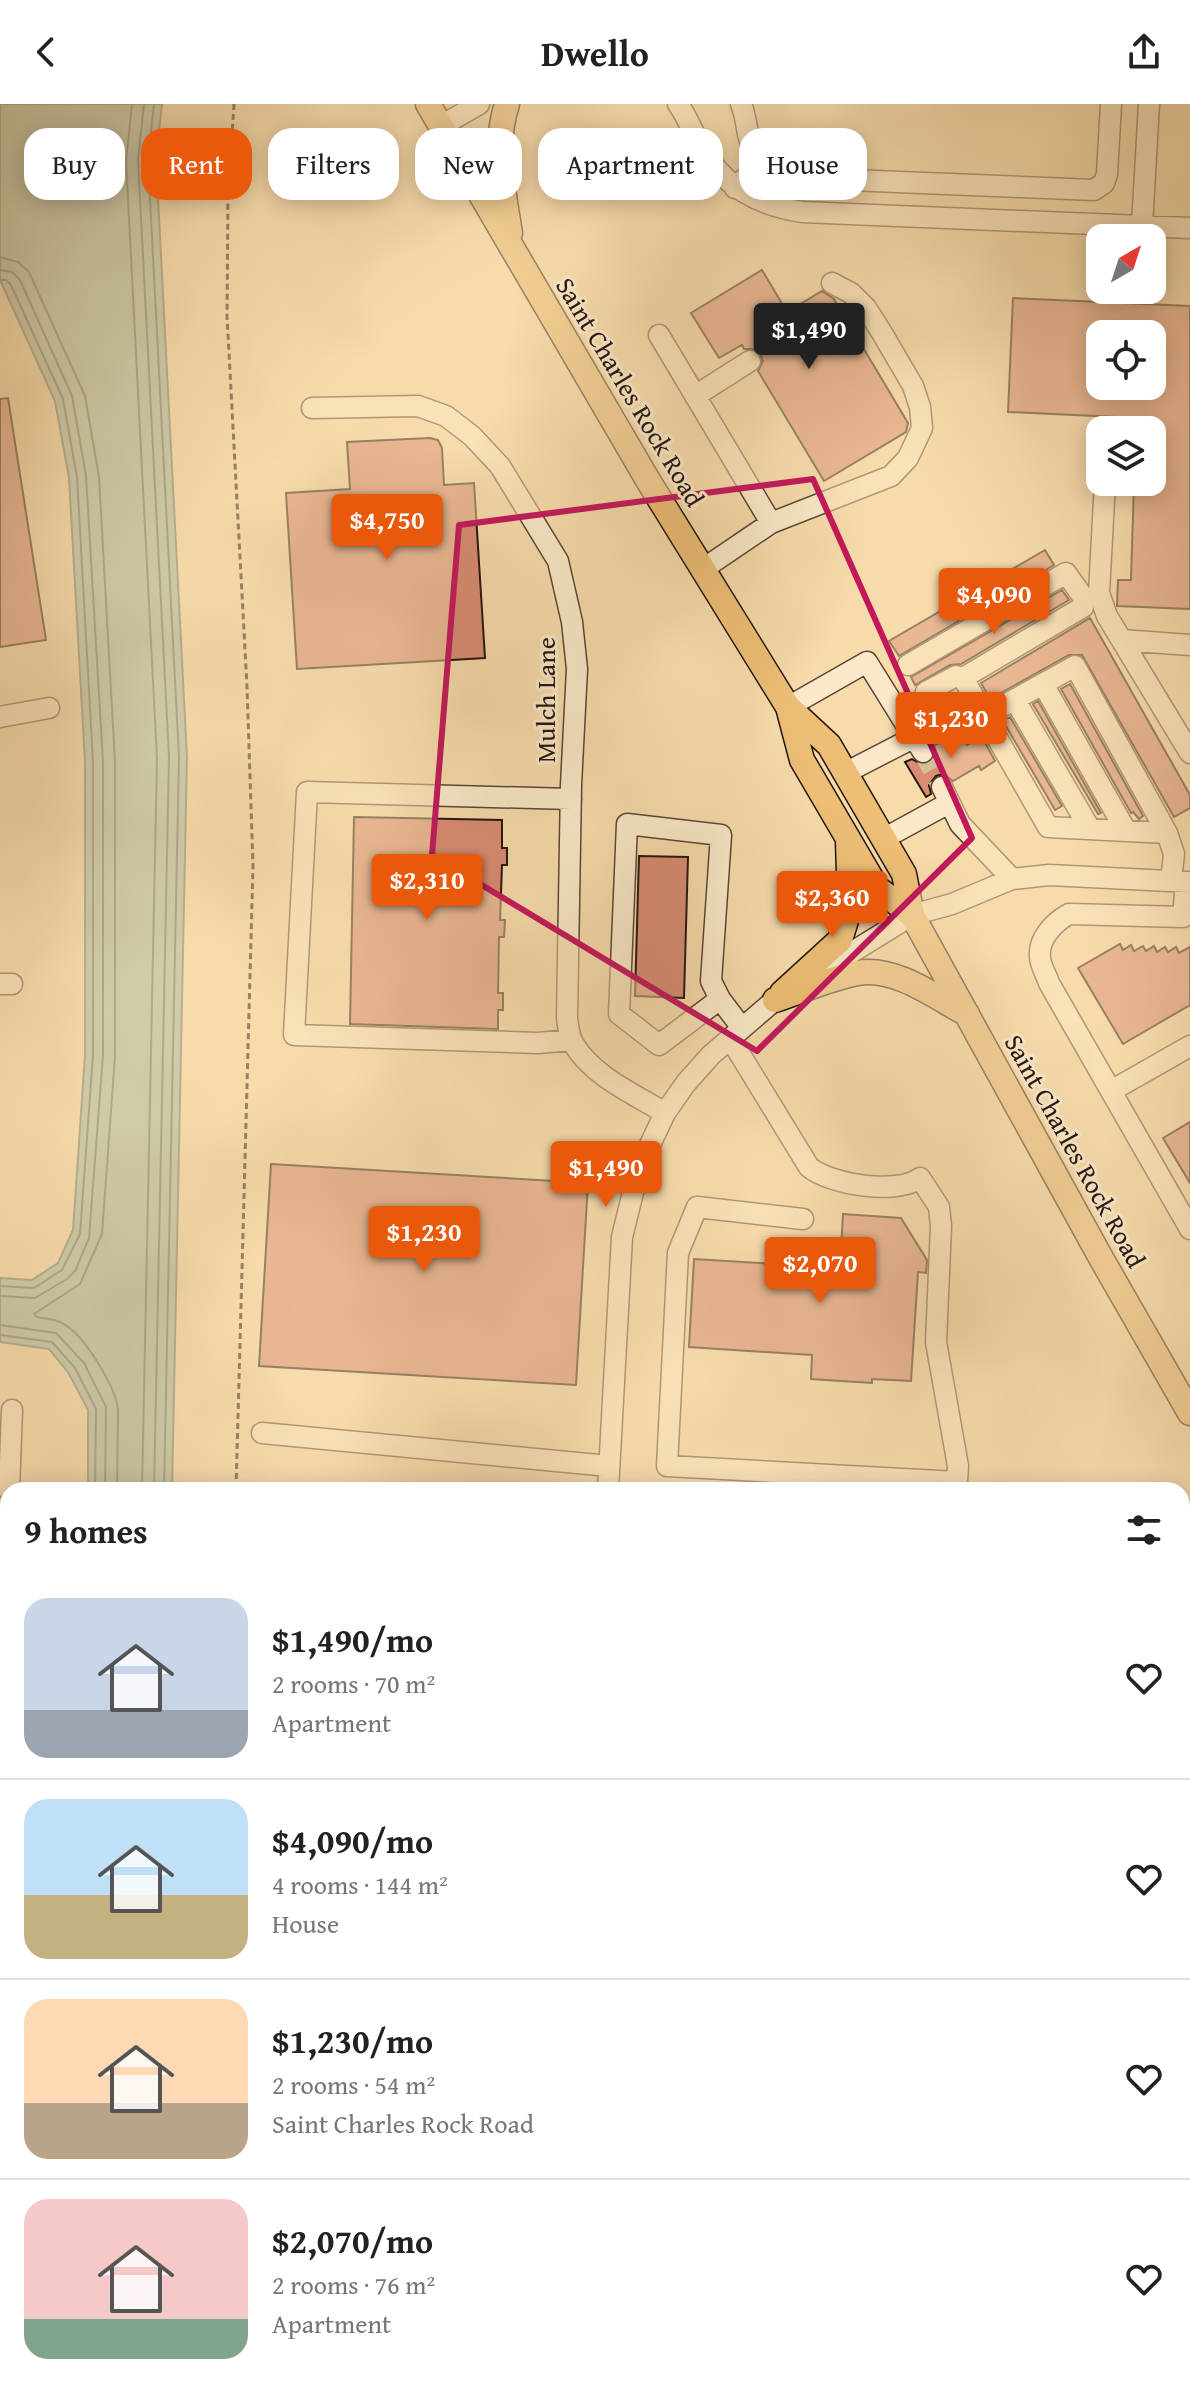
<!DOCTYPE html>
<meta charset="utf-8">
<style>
:root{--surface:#fff;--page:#f2f2f2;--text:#222;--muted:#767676;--line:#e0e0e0;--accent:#ea580c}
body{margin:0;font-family:"Gentium Book Plus",serif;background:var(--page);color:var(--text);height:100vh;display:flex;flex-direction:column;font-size:30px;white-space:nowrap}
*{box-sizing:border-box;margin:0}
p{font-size:26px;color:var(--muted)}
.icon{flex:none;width:44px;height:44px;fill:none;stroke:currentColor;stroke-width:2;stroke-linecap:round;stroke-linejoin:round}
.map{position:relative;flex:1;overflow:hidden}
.sheet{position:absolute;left:0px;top:1378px;width:1190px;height:914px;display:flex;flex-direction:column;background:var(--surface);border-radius:24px 24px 0 0;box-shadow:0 4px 20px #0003}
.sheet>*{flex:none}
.banner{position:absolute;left:24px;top:24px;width:1142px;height:72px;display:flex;gap:16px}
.needle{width:52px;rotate:39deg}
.controls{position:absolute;left:1086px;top:120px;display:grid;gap:16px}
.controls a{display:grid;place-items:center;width:80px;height:80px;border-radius:16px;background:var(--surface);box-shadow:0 4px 20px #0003;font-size:40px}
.price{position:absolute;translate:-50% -68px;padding:0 18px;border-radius:8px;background:var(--accent);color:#fff;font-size:26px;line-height:52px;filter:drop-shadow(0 2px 4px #0008)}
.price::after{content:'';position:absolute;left:50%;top:48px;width:24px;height:18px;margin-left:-12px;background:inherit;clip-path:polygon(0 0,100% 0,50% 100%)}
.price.selected{background:#222;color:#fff}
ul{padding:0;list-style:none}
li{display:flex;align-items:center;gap:24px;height:200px;padding:0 24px}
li+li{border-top:2px solid var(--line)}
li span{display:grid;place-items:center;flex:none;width:224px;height:160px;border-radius:24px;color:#555}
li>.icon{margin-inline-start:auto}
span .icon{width:96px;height:96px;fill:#fffc;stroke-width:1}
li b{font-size:34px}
h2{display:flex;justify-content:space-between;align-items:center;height:96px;padding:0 24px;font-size:34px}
.tag{padding:0 28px;border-radius:24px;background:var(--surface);box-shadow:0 4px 20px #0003;font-size:28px;line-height:72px}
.tag.selected{background:var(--accent);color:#fff}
header{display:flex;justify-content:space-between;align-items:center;height:104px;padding:0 24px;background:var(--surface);font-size:36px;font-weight:600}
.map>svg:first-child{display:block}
.water{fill:#9dbba9;stroke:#6d796b;stroke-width:2}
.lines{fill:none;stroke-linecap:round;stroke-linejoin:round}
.shore{stroke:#60685c;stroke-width:2}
.building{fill:#d88c73;stroke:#24150f;stroke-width:2;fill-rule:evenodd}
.minor-tunnel{stroke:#d7bd94;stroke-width:20;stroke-dasharray:20 10;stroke-linecap:butt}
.minor-casing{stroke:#594636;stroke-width:23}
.major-casing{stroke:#24150f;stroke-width:27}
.path{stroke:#24150f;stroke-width:3;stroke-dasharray:6 4;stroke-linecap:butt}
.minor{stroke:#fae8c8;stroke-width:20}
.major{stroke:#ecbe76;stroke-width:24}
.marked{fill:none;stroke:#c2185b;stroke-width:6;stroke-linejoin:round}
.labels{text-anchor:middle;stroke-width:6;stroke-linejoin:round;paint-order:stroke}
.street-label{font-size:26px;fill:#24150f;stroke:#fae8c8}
</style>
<header><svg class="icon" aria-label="back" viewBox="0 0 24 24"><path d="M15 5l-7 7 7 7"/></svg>Dwello<svg class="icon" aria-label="share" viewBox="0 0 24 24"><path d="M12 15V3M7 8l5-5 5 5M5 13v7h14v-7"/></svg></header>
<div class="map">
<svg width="1190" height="2291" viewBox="0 0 1190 2291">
<rect width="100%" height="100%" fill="#f7dbab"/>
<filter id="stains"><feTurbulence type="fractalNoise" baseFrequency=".0025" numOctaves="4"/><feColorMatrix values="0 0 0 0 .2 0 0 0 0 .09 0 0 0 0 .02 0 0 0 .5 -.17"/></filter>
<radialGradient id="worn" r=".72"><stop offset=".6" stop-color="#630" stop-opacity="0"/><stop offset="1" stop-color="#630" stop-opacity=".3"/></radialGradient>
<!-- water -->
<path class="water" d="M 0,0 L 162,0 L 156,55 L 187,653 L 172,1386 L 88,1386 L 88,1306 L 68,1268 L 49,1245 L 0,1238 L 0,1174 L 32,1176 L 58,1159 L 73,1126 L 85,951 L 85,658 L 69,374 L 55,297 L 0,176 Z
M 8,2234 L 8,2284 L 133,2284 L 132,2291 L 0,2291 L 0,2269 Z"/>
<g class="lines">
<!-- shore -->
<path class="shore" d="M 132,0 L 126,57 L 157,654 L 142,1386
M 144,0 L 138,56 L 169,653 L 154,1386
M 154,0 L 148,56 L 179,653 L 164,1386
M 0,153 L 18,158 L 29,168 L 85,292 L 99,373 L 115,658 L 115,952 L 102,1130 L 80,1180 L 34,1210 L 37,1213 C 45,1215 55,1215 62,1219 C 84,1230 115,1282 118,1305 L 117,1386
M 0,166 L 12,168 L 20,176 L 72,292 L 86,372 L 103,658 L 103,951 L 89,1134 L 75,1167 L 67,1175 L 35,1194 L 0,1192
M 0,176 L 6,176 L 11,181 L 63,295 L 77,373 L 93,658 L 93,951 L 80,1130 L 62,1166 L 34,1184 L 0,1182
M 0,1221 L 56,1229 L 84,1259 L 106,1303 L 105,1386
M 0,1231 L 52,1238 L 75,1264 L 96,1305 L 95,1386"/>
</g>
<!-- building -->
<path class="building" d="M 762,166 L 787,208 L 822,187 L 834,195 L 908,319 L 906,328 L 824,377 L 758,267 L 763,257 L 760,249 L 755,245 L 744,245 L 742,241 L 719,254 L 691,209 Z
M 1013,194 L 1190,202 L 1190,505 L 1117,502 L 1118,476 L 1131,476 L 1134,378 L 1152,378 L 1152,326 L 1137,326 L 1137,314 L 1008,308 ZM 1100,230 L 1152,230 L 1152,282 L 1100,282 Z
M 8,294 L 46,536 L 0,543 L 0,295 Z
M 430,334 L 438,336 L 442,344 L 444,381 L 474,379 L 485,554 L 297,565 L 286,389 L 350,385 L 347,338 Z
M 1045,446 L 1054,461 L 899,552 L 889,537 Z
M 1062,486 L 1069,496 L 961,560 L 950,561 L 915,581 L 911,573 Z
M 1090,514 L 1190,691 L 1190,704 L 1174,713 L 1082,551 L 1069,551 L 990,595 L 981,579 Z
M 1070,580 L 1143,712 L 1139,715 L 1133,708 L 1131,709 L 1061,585 Z
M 1038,597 L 1101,709 L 1098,710 L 1033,600 Z
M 1010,613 L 1062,702 L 1055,706 L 1003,617 Z
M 956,623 L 967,641 L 982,633 L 995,657 L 981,666 L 979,662 L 953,677 L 944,670 L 936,672 L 929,681 L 931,690 L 926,693 L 905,658 L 912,655 L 923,661 L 930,659 L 936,648 L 934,642 L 947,634 L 944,630 Z
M 354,713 L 502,716 L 502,744 L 507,744 L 507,761 L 502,761 L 500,816 L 505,816 L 504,833 L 499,833 L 498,889 L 503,889 L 503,906 L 498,906 L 498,925 L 350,920 Z
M 639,752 L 688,753 L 684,894 L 635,892 Z
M 1120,840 L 1123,846 L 1131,841 L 1134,847 L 1143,842 L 1146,847 L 1154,842 L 1157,848 L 1165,843 L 1168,848 L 1176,843 L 1179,849 L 1190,843 L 1190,901 L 1123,940 L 1078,864 Z
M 1190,1018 L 1190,1079 L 1163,1034 Z
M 271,1060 L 588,1079 L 576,1281 L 259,1262 Z
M 843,1110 L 901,1114 L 927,1156 L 926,1169 L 918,1168 L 911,1277 L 872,1275 L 872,1279 L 811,1275 L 812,1251 L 689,1243 L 694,1155 L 840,1164 Z"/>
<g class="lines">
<!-- minor-tunnel -->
<path class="minor-tunnel" d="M 923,648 L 942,683"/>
<defs>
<path id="minor" d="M 678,0 C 688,14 693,29 702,44 C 724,83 758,101 802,108 L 1190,124
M 741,0 C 746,12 746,22 749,34 C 753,49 767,62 777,73 L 1094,86 L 1104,79 L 1107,70 L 1111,0
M 441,22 L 479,0
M 735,84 L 763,57
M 1142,122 L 1149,0
M 659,231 L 771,419 L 703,465
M 695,292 L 750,257
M 312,304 L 418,302 L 446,312 L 472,332 L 500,362 L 558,457 L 572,518 L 577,565 L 571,681 L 567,914 C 568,922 569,932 573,939 C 592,972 634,990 665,1009
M 1105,378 L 1099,489 L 1107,512 L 1190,649
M 771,419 L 891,372 L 908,354 L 922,324 L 920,303 L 913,282 L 882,229 L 866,204 L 851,189 L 832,179
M 1122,536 L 1190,541
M 908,561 L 1066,469 L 1083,493 L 1083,503 L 963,574 L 1048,723 L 1167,729 L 1174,750 L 1171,777
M 1043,580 L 1126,727
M 926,588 L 956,572 L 963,574
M 1015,596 L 1090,725
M 788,603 L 867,558 L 923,648
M 985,612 L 1075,562 L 1167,729
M 0,613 L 49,604
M 845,669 L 913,634
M 942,683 L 960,720 L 1012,775
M 883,735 L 949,699
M 1186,778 L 1183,813 L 1069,810 C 1054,818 1038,835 1040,853 C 1040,861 1047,872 1049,879 L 1190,1125
M 0,880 L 12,880
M 720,895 L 659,941 L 619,910 L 627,720 L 721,731 L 711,877 L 720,895 L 742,924
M 730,934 L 809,1063 C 831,1081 897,1091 920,1074 L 939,1103 L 941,1122 L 936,1238 L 958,1362 L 957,1378 L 667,1362 L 678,1149 L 697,1103 L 803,1115
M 571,936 L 538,939 L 294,931 L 307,688 L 571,695
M 1111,987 L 1190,942
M 262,1329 L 609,1362
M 9,1386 L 12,1306
M 608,1386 L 622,1133 L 639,1064 L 665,1009 L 686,979 L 711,951 L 775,896 L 912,811 L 952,800 L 1012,775 L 1049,771 L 1190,778
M 0,1543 L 3,1536 L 8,1414
M 1182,1570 L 1190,1585
M 0,1663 L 8,1665
M 1182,1726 L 1190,1726
M 0,1970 L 8,1980
M 0,2104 L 8,2074"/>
<path id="major" d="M 428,0 L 649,378 L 788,603 L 829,641 L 904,770 L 912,811 L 1101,1154 L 1190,1309
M 507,0 C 493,43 503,85 510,129
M 788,603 L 802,656 L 877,784 L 912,811
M 782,889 L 840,836 L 850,803 L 848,737
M 775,896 C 802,887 830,874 858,869 C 895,862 937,894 967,910"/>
</defs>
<!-- minor casing -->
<use href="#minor" class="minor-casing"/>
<!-- major casing -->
<use href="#major" class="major-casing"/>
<!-- path -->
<path class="path" d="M 234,0 L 228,95 L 227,212 L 247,583 L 253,762 L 236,1386
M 190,2291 L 191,2284"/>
<!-- minor -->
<use href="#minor" class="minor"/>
<!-- major -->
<use href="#major" class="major"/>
</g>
<!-- marked area -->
<path d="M0 0H1190V2291H0ZM 813,375 L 972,734 L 757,947 L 432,751 L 459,421 Z" fill="#f7dbab" fill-opacity=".55" fill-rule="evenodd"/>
<path class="marked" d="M 813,375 L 972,734 L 757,947 L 432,751 L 459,421 Z"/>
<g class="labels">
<!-- street labels -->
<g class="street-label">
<text transform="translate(630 288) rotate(59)" y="9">Saint Charles Rock Road</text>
<text transform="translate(546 596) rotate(-90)" y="9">Mulch Lane</text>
<text transform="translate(1075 1047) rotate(61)" y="9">Saint Charles Rock Road</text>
</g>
</g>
<rect width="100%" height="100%" filter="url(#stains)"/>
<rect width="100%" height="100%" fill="url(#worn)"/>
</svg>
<div class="controls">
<a><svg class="needle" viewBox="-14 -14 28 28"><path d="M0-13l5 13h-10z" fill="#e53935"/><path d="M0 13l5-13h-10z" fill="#767676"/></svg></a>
<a><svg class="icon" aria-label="locate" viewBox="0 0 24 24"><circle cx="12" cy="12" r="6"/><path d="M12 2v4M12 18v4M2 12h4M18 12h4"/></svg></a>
<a><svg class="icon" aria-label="layers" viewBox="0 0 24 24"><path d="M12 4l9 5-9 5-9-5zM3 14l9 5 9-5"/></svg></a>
</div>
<b class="price selected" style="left:809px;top:267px">$1,490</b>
<b class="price" style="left:387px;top:458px">$4,750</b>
<b class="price" style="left:994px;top:532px">$4,090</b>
<b class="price" style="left:951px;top:656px">$1,230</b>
<b class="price" style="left:427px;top:818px">$2,310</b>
<b class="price" style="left:832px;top:835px">$2,360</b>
<b class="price" style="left:606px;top:1105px">$1,490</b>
<b class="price" style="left:424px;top:1170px">$1,230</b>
<b class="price" style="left:820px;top:1201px">$2,070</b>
<div class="banner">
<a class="tag">Buy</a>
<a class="tag selected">Rent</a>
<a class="tag">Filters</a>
<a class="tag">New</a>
<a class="tag">Apartment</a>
<a class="tag">House</a>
</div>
<section class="sheet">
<h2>9 homes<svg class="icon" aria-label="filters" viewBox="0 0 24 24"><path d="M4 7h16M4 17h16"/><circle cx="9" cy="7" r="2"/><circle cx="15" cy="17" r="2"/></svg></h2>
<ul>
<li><span style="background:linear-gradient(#c9d6e8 70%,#9aa5b1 0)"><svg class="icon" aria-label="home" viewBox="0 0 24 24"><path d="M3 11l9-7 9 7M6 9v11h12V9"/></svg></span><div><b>$1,490/mo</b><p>2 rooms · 70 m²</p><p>Apartment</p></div><svg class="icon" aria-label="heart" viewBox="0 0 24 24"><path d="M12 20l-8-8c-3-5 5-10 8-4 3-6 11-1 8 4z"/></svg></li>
<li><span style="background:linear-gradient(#bfe0f5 60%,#c2b280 0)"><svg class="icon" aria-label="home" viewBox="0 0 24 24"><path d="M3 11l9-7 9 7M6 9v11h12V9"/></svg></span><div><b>$4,090/mo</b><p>4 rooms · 144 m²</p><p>House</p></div><svg class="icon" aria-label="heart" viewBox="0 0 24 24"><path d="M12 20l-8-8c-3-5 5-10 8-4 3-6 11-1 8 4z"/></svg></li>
<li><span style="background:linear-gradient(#ffd9b3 65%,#b9a48a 0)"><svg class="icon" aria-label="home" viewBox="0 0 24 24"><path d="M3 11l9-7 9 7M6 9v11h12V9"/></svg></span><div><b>$1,230/mo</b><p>2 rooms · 54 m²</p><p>Saint Charles Rock Road</p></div><svg class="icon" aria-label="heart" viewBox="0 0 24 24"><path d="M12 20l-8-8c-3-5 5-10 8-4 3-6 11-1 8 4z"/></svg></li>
<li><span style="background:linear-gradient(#f6c9c9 75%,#7fa58c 0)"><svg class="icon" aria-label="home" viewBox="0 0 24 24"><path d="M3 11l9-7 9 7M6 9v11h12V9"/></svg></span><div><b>$2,070/mo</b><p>2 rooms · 76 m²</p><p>Apartment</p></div><svg class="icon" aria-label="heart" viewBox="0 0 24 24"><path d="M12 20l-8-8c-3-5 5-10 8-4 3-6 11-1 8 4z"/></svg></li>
</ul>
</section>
</div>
